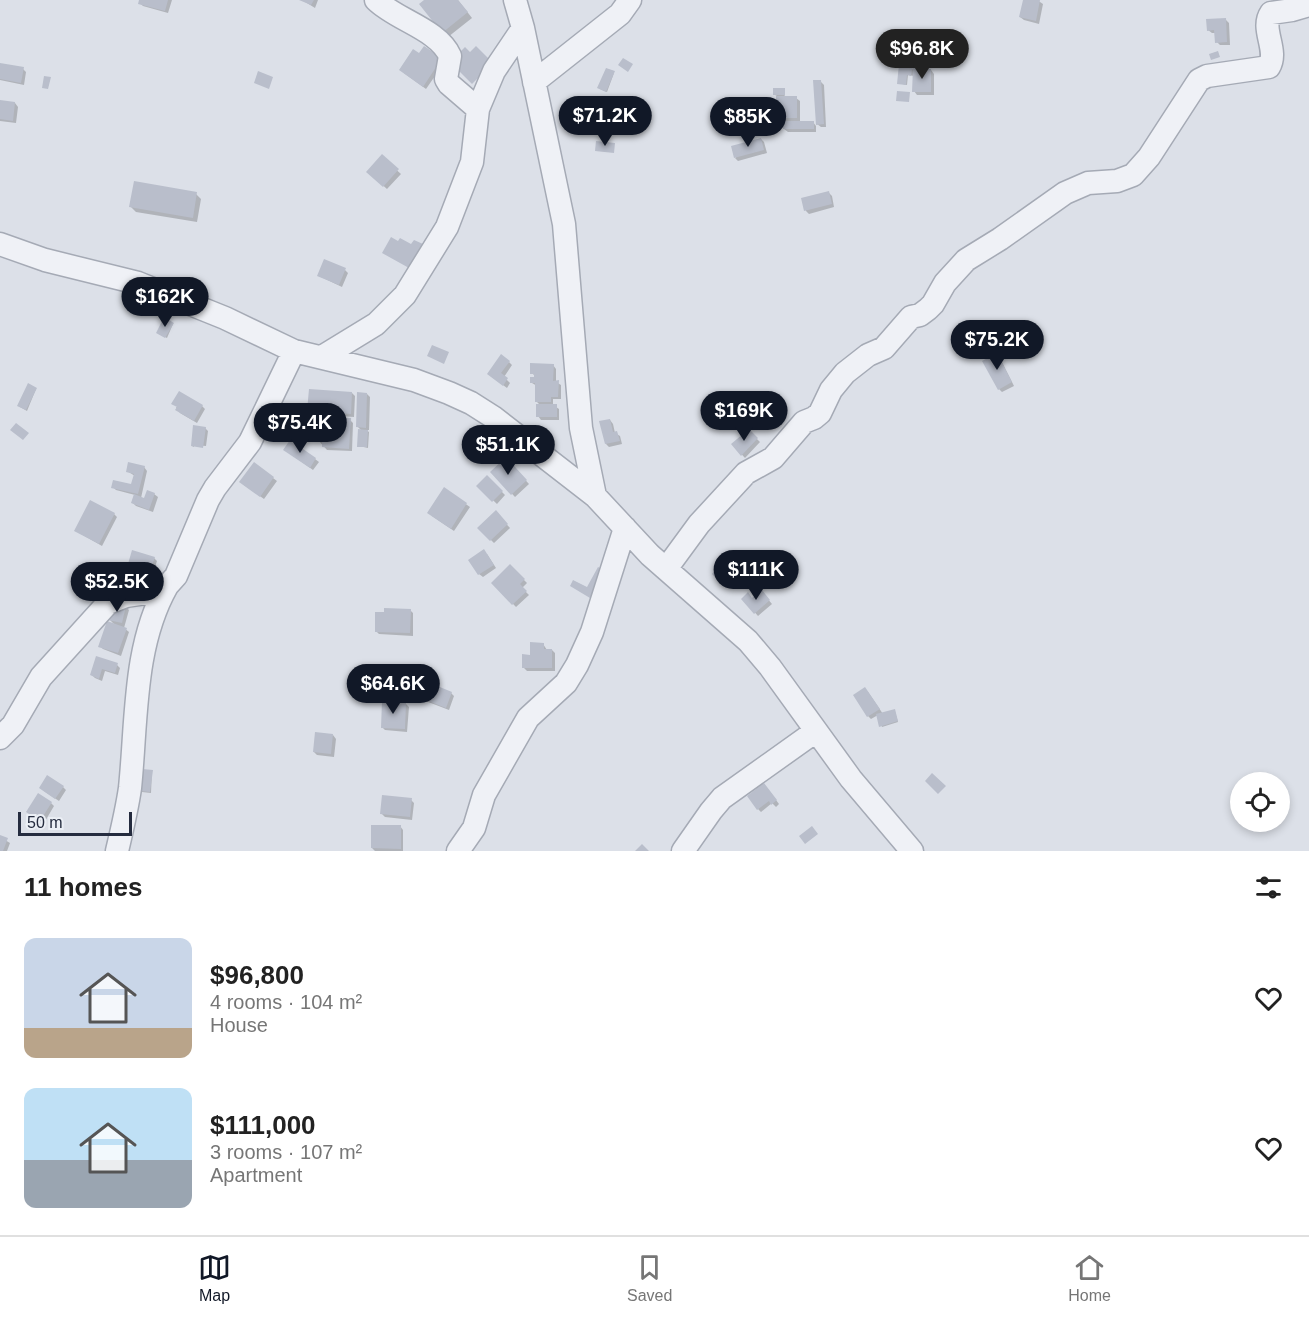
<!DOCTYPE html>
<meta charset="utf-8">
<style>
:root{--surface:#fff;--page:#f6f6f6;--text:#222;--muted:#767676;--line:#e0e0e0;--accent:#111827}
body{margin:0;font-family:Helvetica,sans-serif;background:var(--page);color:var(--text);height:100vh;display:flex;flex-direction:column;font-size:22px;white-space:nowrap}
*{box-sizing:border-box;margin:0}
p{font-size:20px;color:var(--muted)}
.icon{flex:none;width:33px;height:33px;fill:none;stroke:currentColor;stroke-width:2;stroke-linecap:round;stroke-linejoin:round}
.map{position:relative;height:851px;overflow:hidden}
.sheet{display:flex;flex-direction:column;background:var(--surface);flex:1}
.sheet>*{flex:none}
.buttons{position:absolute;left:1230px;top:772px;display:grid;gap:12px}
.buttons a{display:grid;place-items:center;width:60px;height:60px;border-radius:50%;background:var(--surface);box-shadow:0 3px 9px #0003;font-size:30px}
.scale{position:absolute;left:18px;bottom:15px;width:114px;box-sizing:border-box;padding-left:6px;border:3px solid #252c3f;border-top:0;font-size:16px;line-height:21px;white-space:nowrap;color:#252c3f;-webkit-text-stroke:4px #ebeff5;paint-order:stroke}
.price{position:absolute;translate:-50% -51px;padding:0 14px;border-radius:21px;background:var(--accent);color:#fff;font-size:20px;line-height:39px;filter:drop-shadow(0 2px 3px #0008)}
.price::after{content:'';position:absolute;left:50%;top:36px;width:18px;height:14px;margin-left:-9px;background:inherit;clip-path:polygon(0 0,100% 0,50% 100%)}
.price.active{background:#222;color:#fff}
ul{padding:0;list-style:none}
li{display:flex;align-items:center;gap:18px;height:150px;padding:0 24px}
li span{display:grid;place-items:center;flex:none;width:168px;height:120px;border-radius:12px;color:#555}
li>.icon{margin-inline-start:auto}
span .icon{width:72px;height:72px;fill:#fffc;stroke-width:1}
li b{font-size:26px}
h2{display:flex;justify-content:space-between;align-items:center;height:72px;padding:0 24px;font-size:26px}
.dock{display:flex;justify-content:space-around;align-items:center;height:84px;border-top:2px solid var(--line);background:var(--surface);font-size:16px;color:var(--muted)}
.dock a{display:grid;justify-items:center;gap:3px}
.dock .active{color:var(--accent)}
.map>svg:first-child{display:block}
.shadow{fill:#0003}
.building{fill:#b9becb}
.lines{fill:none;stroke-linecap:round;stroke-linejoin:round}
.minor-casing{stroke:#a5aab5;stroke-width:25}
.minor{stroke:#eff1f6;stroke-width:22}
</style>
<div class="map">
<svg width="1309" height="851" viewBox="0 0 1309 851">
<rect width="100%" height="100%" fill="#dce0e8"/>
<!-- shadow -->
<path class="shadow" d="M 140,0 L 172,0 L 168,13 L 143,6 L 140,3 Z
M 302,0 L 318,0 L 315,8 Z
M 427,0 L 458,0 L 472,18 L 448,37 L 443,32 Z
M 1024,0 L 1037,0 L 1043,4 L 1039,24 L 1024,20 L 1020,17 Z
M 1226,20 L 1229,23 L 1230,45 L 1220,45 L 1217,42 L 1216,33 L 1212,33 L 1208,30 Z
M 444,63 L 426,89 L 404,73 Z
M 0,64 L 23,69 L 26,72 L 24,85 L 0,80 Z
M 912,67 L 913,70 L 931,70 L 934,74 L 934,95 L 917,95 L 914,91 L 914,76 L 908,75 L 907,85 L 898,83 Z
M 614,73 L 607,92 L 600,89 Z
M 820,81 L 824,85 L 826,127 L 821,127 L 817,124 Z
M 784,90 L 785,98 L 796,98 L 800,101 L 800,122 L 813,122 L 816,126 L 816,132 L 788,132 L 784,129 L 784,120 L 781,120 L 777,117 L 777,96 L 775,95 Z
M 0,101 L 15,103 L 18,107 L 16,123 L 0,121 Z
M 761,139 L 764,142 L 767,153 L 738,161 L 735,158 Z
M 382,157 L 401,174 L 387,189 L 368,172 Z
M 828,192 L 832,196 L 834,207 L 809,214 L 806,211 L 803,199 Z
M 196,194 L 201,199 L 197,222 L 136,212 L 131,207 Z
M 345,270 L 348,273 L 342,287 L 319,276 Z
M 173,324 L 167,338 L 159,334 Z
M 1000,358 L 1014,386 L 1002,392 L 999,389 Z
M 509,362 L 512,365 L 504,377 L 510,383 L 507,388 L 492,377 Z
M 553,365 L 556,369 L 556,382 L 561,385 L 561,399 L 553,399 L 553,405 L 559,409 L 559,420 L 541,420 L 538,416 L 540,405 L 536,401 L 537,386 L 532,383 L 537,378 L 532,373 Z
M 36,389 L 27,411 L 20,407 Z
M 352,393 L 355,396 L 354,417 L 312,414 L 309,411 Z
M 367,394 L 370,397 L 369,430 L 366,430 L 369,432 L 368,448 L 359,446 L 362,431 L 357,426 Z
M 202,406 L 205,409 L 197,423 L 180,413 L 176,407 Z
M 350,420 L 353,423 L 352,451 L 327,450 L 319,441 L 329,425 Z
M 610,420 L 613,424 L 615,433 L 620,436 L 622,444 L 609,447 L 606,444 Z
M 205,428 L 208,431 L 206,446 L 194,445 L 194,447 L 192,446 Z
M 749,431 L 760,442 L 745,458 L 733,445 Z
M 285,450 L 315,459 L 319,462 L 313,470 Z
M 506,459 L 529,484 L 515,497 L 492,472 Z
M 254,464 L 277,481 L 264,499 L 244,485 Z
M 144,467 L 147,471 L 141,498 L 145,500 L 154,494 L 158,497 L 153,512 L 136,506 L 133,503 L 135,495 L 116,490 L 113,487 L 133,486 L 135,476 L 127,471 Z
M 487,477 L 505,495 L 497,504 L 478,486 Z
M 444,489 L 470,507 L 454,531 L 432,516 Z
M 496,513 L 510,528 L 494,543 L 479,528 Z
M 114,514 L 117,517 L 102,546 L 76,531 Z
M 487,554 L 496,568 L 483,577 L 479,574 Z
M 154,558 L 157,561 L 153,573 L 133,567 L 130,563 Z
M 726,561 L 738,572 L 725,585 L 714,574 Z
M 510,566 L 527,583 L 522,588 L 529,595 L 516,607 L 493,583 Z
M 762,592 L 772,604 L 758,616 L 743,599 L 752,599 Z
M 126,607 L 129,610 L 124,628 L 129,632 L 121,656 L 103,649 L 100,646 L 115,625 L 109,619 Z
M 410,610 L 413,613 L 413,636 L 379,634 L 376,631 Z
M 543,644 L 547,650 L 552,650 L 555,653 L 555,671 L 527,671 L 523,667 Z
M 97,658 L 117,665 L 120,668 L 118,675 L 105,671 L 102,681 L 95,678 L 92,675 Z
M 868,692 L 883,714 L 895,712 L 898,722 L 882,727 L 878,715 L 871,719 L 868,716 L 855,695 Z
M 451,693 L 454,696 L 449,710 L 423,700 L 420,697 Z
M 406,704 L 409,707 L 407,732 L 385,730 L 382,727 Z
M 333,735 L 336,739 L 334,757 L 317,755 L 314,752 Z
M 152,771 L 151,793 L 142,792 L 141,790 Z
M 63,787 L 66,790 L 59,801 L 44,791 Z
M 767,788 L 779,804 L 776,807 L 772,803 L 761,812 L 758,809 Z
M 411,800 L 414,803 L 412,820 L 385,817 L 382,814 Z
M 51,803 L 54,806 L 44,823 L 31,815 Z
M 400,826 L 403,830 L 403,851 L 375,851 L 372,848 Z
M 0,837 L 10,843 L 7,851 L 0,851 Z"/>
<!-- building -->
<path class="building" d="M 139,0 L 168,0 L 165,11 L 138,4 Z
M 299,0 L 314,0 L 311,5 Z
M 424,0 L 458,0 L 468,12 L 442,33 L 419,4 Z
M 1023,0 L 1040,0 L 1036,21 L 1019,17 Z
M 1226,18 L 1227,42 L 1215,43 L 1214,30 L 1207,31 L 1206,19 Z
M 424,46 L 442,58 L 423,87 L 399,70 L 413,49 L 419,53 Z
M 476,46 L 493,63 L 472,84 L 450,62 L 465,47 L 470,52 Z
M 1218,51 L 1220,57 L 1211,60 L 1209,54 Z
M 623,58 L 633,64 L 628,72 L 618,65 Z
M 0,63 L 24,67 L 21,83 L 0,79 Z
M 899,64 L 913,65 L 911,76 L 907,75 L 906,85 L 897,84 Z
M 606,68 L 615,71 L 606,92 L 597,88 Z
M 913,68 L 931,69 L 931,92 L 912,92 Z
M 258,71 L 273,77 L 269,89 L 254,83 Z
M 44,76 L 51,77 L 48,89 L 42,88 Z
M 813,80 L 821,80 L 824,124 L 816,125 Z
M 773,88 L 785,88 L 785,95 L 773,95 Z
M 897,91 L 910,92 L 909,102 L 896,101 Z
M 776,96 L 797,96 L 797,118 L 776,118 Z
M 0,100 L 15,102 L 13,121 L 0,119 Z
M 783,121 L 814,121 L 814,129 L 783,129 Z
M 761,138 L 764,150 L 734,158 L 731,146 Z
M 596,141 L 615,143 L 614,153 L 595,151 Z
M 382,154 L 399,169 L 383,187 L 366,172 Z
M 134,181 L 197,192 L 193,218 L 129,207 Z
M 829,191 L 832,204 L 804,211 L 801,198 Z
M 391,237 L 398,241 L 400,238 L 411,244 L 414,240 L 423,244 L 409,268 L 382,253 Z
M 324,259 L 346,268 L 339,285 L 317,276 Z
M 164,317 L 174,323 L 165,338 L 156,333 Z
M 432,345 L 449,352 L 444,364 L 427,356 Z
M 997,353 L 1012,382 L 998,390 L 982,361 Z
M 501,354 L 510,361 L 501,373 L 508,378 L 503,386 L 487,374 Z
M 530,363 L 554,364 L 553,381 L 559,380 L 558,397 L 551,397 L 551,402 L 535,402 L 535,383 L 530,383 L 530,377 L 534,377 L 534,374 L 530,374 Z
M 28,383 L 37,388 L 26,410 L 17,406 Z
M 309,389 L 352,392 L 351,414 L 307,411 Z
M 179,391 L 203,405 L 194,421 L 175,410 L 177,407 L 171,404 Z
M 357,392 L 367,393 L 366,428 L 356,427 Z
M 536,404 L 557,404 L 557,417 L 536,417 Z
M 328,417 L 351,418 L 349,449 L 322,447 L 322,442 L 317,442 L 318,423 L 327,424 Z
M 610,419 L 613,432 L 617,431 L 620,441 L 605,444 L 599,421 Z
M 16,423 L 29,433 L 23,440 L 10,430 Z
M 193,425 L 206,427 L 203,448 L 191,446 Z
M 358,429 L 368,430 L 367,447 L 357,447 Z
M 749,429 L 758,438 L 741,456 L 731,444 Z
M 290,440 L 316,458 L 310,468 L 283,450 Z
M 506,457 L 527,480 L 511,495 L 490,472 Z
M 128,462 L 145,466 L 138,494 L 111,488 L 113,480 L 131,484 L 134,474 L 126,472 Z
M 254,462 L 274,477 L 260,497 L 239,482 Z
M 487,475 L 503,491 L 492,502 L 476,486 Z
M 444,487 L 467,503 L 451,529 L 427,513 Z
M 147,490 L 155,493 L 149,510 L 131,503 L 134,494 L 144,498 Z
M 90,500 L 115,513 L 99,544 L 74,531 Z
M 496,510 L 508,524 L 490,541 L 477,528 Z
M 484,549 L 494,565 L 478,575 L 468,560 Z
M 132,550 L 155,557 L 150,571 L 128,564 Z
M 726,558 L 736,568 L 721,583 L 712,574 Z
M 510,564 L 525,579 L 520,584 L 527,591 L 512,605 L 491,583 Z
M 598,567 L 605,571 L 590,598 L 570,586 L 573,580 L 587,587 Z
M 762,590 L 770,600 L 754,614 L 741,599 L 748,592 L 752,598 Z
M 112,602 L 126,606 L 122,623 L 108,620 Z
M 384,608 L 411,609 L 410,633 L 375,632 L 375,612 L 384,612 Z
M 107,621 L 127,628 L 118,653 L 98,647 Z
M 530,642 L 544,643 L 544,649 L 552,649 L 552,668 L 522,668 L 522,654 L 530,655 Z
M 96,656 L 118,663 L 115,673 L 102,669 L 99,679 L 90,675 Z
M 425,681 L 452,692 L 446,708 L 418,697 Z
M 865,687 L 880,709 L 867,717 L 853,695 Z
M 382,701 L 406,703 L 405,729 L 381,728 Z
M 895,709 L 898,721 L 879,727 L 876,714 Z
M 315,732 L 333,734 L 331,754 L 313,752 Z
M 142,769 L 153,770 L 150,792 L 140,791 Z
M 932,773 L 946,786 L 938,794 L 925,781 Z
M 47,775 L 64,786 L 55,799 L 39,788 Z
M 764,783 L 777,800 L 771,805 L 769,801 L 757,810 L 747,796 Z
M 38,793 L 52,802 L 40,821 L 26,812 Z
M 382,795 L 412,798 L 410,817 L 380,814 Z
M 371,825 L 401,825 L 401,849 L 371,848 Z
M 812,826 L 818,834 L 805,844 L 799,836 Z
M 0,835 L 8,838 L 3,851 L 0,851 Z
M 642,844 L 649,851 L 635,851 Z"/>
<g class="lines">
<defs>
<path id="minor" d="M 376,0 C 396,20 438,29 450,56 L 446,79 L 449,84 L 478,109
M 515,0 L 523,28 L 564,224 L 581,428 L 595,496 L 650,555 L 748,641 L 770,667 L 851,779 L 912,851
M 534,82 L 620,14 L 630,0
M 0,244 L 45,260 L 138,283 L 225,318 L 294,351 L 414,380 L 449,393 L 471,403 L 493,417 L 595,496
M 322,357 L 376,324 L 405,295 L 447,227 L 472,162 L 478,109 L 494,71 L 523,28
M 666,569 L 699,524 L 746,473 L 773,458 L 804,422 L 814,418 L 820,413 L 831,390 L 845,373 L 868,355 L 884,348 L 911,317 L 920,315 L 928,309 L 933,304 L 945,283 L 966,260 L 1000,239 L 1065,193 L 1088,183 L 1117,181 L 1133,175 L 1149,157 L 1199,80 L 1207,76 L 1269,67 C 1279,50 1260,29 1271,13 L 1292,10 L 1309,5
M 0,738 L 13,725 L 41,677 L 108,603 L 126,596 L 153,592 L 167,586 L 176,576 L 208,500 L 215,488 L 250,442 L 294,351
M 117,851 C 122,830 127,809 130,788 C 137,720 133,646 167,586
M 458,851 L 474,828 L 484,795 L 528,718 L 566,683 L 577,665 L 592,632 L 625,528
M 683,851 L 711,811 L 722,798 L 816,731"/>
</defs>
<!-- minor casing -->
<use href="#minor" class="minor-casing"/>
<!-- minor -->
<use href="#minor" class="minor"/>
</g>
</svg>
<div class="buttons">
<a><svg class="icon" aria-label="locate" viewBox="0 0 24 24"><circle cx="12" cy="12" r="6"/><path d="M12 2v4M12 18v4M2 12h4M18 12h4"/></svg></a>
</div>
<div class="scale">50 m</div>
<b class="price active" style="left:922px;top:80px">$96.8K</b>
<b class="price" style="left:605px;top:147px">$71.2K</b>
<b class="price" style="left:748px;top:148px">$85K</b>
<b class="price" style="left:165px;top:328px">$162K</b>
<b class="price" style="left:997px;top:371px">$75.2K</b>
<b class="price" style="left:744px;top:442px">$169K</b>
<b class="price" style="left:300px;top:454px">$75.4K</b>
<b class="price" style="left:508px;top:476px">$51.1K</b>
<b class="price" style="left:756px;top:601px">$111K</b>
<b class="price" style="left:117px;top:613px">$52.5K</b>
<b class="price" style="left:393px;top:715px">$64.6K</b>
</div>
<section class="sheet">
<h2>11 homes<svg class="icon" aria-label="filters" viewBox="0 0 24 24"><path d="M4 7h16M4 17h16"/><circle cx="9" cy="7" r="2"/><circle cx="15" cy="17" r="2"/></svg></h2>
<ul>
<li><span style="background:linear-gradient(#c9d6e8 75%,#b9a48a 0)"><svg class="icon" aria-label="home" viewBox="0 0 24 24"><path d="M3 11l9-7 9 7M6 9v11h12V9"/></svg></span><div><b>$96,800</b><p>4 rooms · 104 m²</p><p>House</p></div><svg class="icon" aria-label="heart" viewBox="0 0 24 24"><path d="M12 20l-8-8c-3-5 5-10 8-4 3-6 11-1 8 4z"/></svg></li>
<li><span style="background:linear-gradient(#bfe0f5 60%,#9aa5b1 0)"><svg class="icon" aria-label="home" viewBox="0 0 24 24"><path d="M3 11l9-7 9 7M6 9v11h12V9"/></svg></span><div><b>$111,000</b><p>3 rooms · 107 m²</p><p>Apartment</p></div><svg class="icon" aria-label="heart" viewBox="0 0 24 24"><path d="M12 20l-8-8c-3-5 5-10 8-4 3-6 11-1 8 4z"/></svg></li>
</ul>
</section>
<nav class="dock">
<a class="active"><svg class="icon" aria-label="map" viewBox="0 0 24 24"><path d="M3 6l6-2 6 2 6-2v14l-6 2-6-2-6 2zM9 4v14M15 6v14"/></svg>Map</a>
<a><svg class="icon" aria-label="saved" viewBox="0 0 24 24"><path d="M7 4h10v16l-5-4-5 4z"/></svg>Saved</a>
<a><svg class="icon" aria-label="home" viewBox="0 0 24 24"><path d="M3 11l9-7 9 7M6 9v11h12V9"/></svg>Home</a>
</nav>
